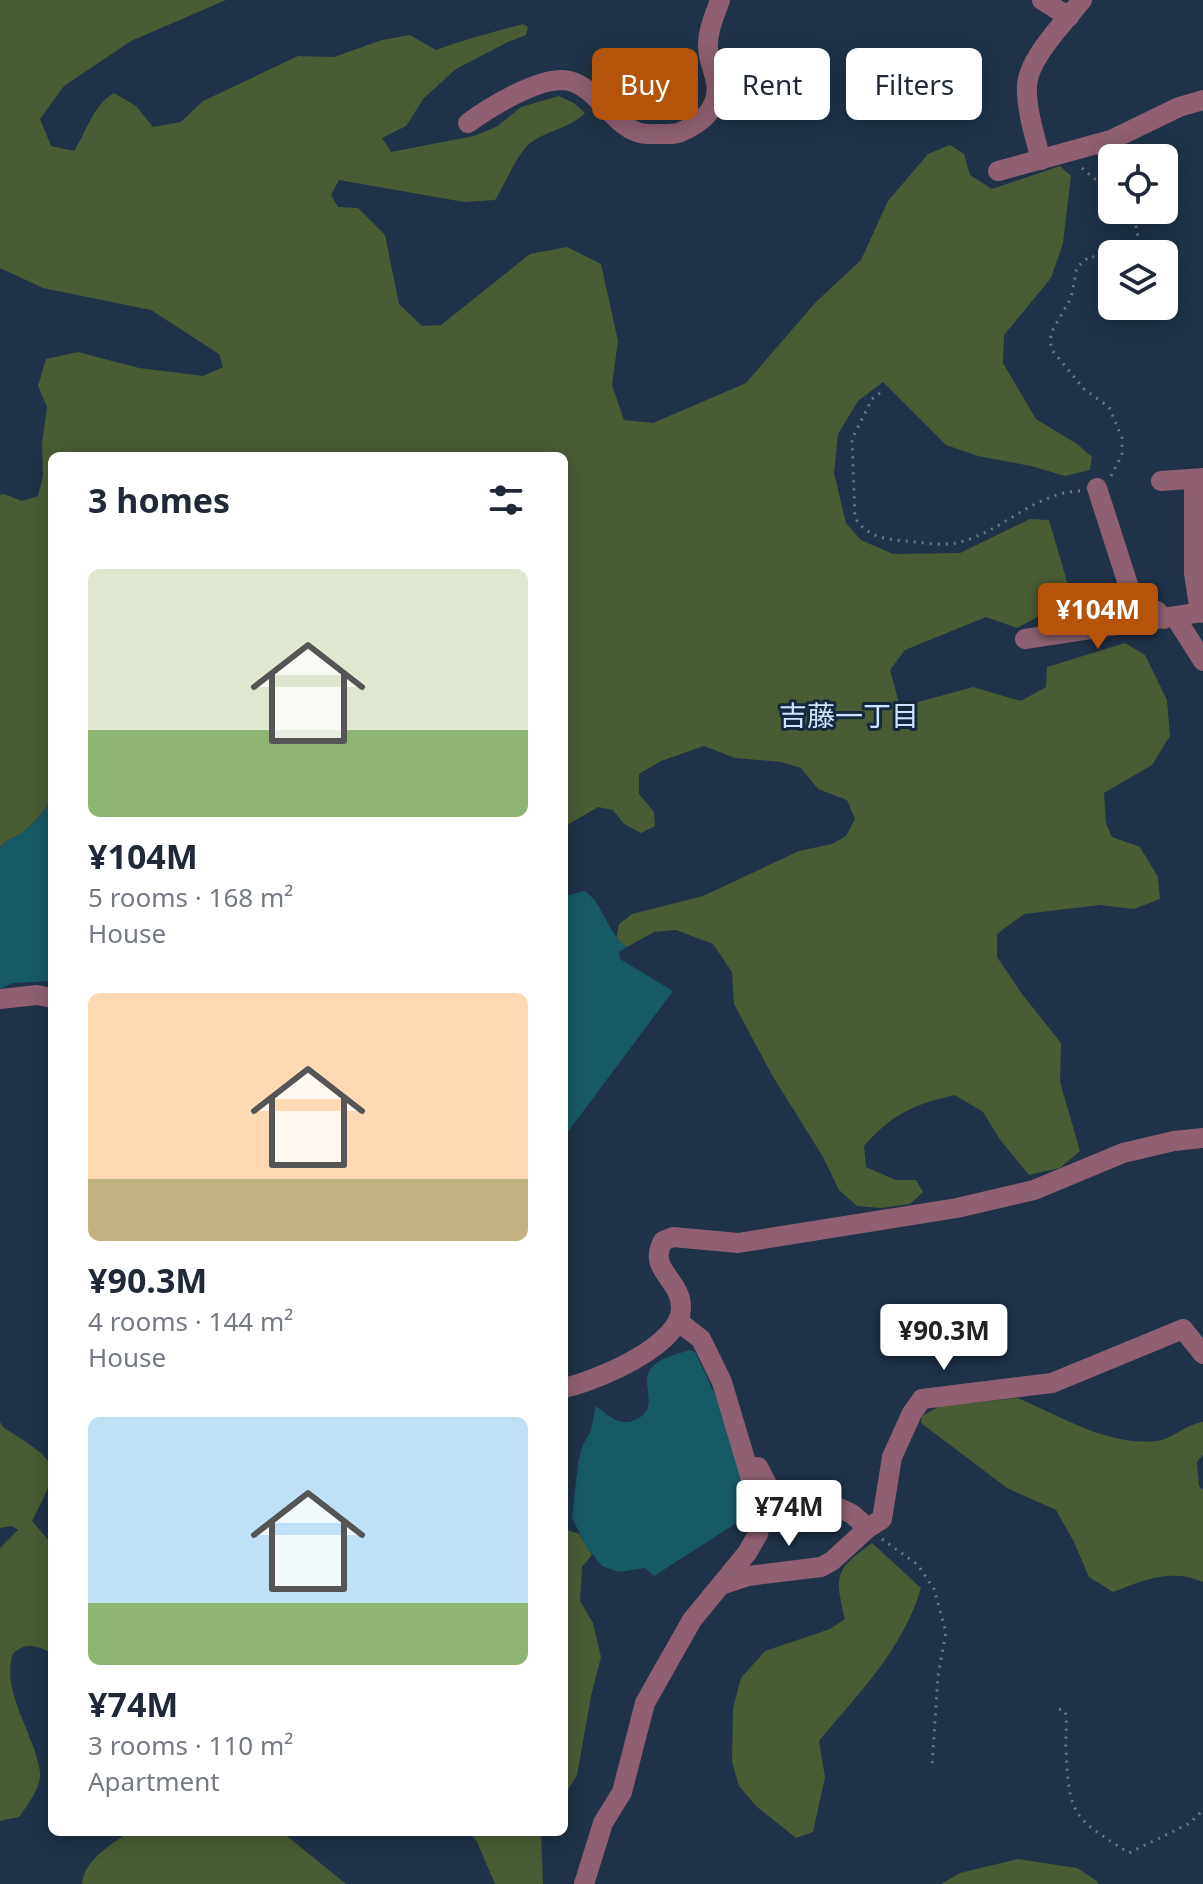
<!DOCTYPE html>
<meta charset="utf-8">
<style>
:root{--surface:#fff;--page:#f2f2f3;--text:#1f2937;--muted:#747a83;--accent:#b45309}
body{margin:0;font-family:"Noto Sans","Noto Sans JP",sans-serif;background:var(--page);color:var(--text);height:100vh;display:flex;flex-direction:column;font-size:30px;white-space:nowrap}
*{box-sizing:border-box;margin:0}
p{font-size:26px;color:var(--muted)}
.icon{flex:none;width:44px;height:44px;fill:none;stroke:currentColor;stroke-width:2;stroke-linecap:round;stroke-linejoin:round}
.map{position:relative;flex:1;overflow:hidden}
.side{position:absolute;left:48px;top:452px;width:520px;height:1384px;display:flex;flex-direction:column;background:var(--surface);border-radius:12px;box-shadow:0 4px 20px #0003}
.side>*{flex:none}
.top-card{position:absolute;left:592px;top:48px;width:490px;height:72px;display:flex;gap:16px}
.fabs{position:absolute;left:1098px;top:144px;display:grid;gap:16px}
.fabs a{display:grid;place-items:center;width:80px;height:80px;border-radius:12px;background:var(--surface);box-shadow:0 4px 20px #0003;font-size:40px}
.price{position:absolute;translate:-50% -68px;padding:0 18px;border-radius:8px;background:#fff;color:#222;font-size:26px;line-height:52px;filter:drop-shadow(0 2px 4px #0008)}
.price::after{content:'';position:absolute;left:50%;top:48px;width:24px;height:18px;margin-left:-12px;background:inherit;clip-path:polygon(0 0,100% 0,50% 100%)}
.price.on{background:var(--accent);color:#fff}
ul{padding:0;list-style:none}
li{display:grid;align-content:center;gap:16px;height:424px;padding:0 40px}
li span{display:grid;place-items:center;height:248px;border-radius:12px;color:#555}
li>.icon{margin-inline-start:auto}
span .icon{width:144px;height:144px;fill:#fffc;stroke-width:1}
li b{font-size:34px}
h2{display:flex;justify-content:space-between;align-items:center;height:96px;padding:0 40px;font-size:34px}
.tag{padding:0 28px;border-radius:12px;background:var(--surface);box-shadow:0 4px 20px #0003;font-size:28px;line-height:72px}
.tag.on{background:var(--accent);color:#fff}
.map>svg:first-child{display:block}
.green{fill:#4a5c36}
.water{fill:#165a63}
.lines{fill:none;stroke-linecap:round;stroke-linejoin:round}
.path{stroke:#69798b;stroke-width:3;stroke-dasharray:2 6;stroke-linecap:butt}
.minor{stroke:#8e6071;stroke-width:20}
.labels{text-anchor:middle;stroke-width:6;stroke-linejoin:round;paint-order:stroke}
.neighbourhood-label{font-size:28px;fill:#cce4ff;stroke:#15283c}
</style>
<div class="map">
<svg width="1203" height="1884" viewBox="0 0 1203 1884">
<rect width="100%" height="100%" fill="#1f3247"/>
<!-- green -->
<path class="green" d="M 0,0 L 226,0 L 131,41 L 64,86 L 40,119 L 51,146 L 74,151 C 87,131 93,105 114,93 L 136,106 L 153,127 L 181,122 L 203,101 L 298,56 L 334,57 L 382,40 L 410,35 L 436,50 C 465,39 494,32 523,24 L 528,27 L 526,35 L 508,42 L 456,69 L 424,98 L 406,126 L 382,138 L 391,152 L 474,136 L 498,126 L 521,107 L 559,96 L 574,103 L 585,113 C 569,129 547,130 529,144 C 518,153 504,186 495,200 L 464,202 L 339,180 L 331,195 L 338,207 L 358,208 L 385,235 L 399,304 L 422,326 L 441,325 L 530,254 L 567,247 L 601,264 L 618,341 L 612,385 L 624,420 L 653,423 L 746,383 L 815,303 L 861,260 L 888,201 L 928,154 L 950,145 L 964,154 L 970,175 L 992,189 L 1060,166 L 1071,176 L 1063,243 L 1051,278 L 1004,335 L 1003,363 L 1036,419 L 1077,444 L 1092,457 L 1090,470 L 1065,476 L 1031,466 L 978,456 L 946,445 L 883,382 L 858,401 L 838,434 L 834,473 L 846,523 L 861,540 L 893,554 L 960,553 L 1030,519 L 1049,520 L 1072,599 L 1017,628 L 986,617 L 905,650 L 890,670 L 900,707 L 973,687 L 1021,701 L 1046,687 L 1047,667 L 1125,643 L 1145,655 L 1167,700 L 1170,736 L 1152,765 L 1104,793 L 1106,823 L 1112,837 L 1140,847 L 1158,877 L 1160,899 L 1134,909 L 1100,905 L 1024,914 L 997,934 L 997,957 L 1022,994 L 1061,1043 L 1060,1082 L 1080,1151 L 1060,1168 L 1029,1175 L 1001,1141 L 983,1112 L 955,1095 C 914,1104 891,1115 864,1146 L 866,1167 L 896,1180 L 916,1180 L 923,1192 L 910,1204 L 881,1208 L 857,1206 L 839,1190 L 823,1157 L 772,1075 L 734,1004 L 732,972 L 713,944 L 676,930 L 654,932 L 627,947 L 616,940 L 619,924 L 632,914 L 703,896 L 799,851 L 832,844 L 846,836 L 855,819 L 847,800 L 818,789 L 801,768 L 781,762 L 735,758 L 704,746 L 661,761 L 639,774 L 639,794 L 654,812 L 655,826 L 641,833 L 624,824 L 613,810 L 598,807 L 564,827 L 564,456 L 52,456 L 52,799 C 44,811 33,825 22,833 C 13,839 6,839 0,848 L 0,495 L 4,494 L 22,501 L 38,496 L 43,476 L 42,444 L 47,407 L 38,386 L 46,359 L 78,352 L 139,368 L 203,376 L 223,367 L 219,354 L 151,310 L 43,288 L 0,268 Z
M 1018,1398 C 1062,1417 1108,1446 1156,1441 C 1173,1439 1186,1424 1203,1422 L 1203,1455 L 1197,1462 L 1199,1486 L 1203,1490 L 1203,1582 C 1171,1568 1144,1580 1113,1592 L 1089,1577 L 1074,1542 L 1056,1510 L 1007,1488 L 921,1423 L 922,1416 L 940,1406 Z
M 0,1422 L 3,1427 C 57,1463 64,1460 32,1521 L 52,1544 L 52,1653 C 37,1646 25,1641 13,1654 C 0,1691 35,1734 40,1772 C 42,1786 27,1806 19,1817 L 0,1821 L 0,1548 L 18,1530 L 12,1526 L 0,1528 Z
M 564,1529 L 579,1534 L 592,1555 L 582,1567 L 580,1601 L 593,1623 L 601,1657 L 591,1696 L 577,1775 L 564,1796 Z
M 872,1543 L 921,1588 C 904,1648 858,1694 819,1741 L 825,1777 L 813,1832 L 796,1838 L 756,1806 L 739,1786 L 732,1762 L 733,1708 L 741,1678 L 765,1651 L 830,1629 L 845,1619 C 834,1574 835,1570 872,1543 Z
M 130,1832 L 282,1832 L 346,1884 L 82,1884 C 84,1860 111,1844 130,1832 Z
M 470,1832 L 541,1832 L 543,1884 L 495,1884 L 477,1842 Z
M 1018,1859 L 1077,1868 L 1097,1881 L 1098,1884 L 941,1884 L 960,1873 Z"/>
<!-- water -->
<path class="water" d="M 52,799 L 52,981 L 13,983 L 0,989 L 0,848 C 6,839 13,839 22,833 C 33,825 44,811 52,799 Z
M 585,891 C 605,906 606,932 627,947 L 619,952 L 620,959 L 673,991 L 564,1137 L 564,896 Z
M 689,1350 L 695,1352 L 723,1412 L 749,1496 L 748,1507 L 738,1522 L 654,1576 L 645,1568 L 618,1572 L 602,1566 L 585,1545 L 572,1517 L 578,1463 L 582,1447 L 591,1430 L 596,1406 C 608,1415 619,1427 635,1420 C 664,1407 635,1382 654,1365 C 663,1357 678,1354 689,1350 Z"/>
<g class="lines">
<!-- path -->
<path class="path" d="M 1082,168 L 1093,178 L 1112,188
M 1133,210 L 1140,247 L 1136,254
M 880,393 L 872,399 L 852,439 L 855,518 C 867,536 883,539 904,541 C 921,542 943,547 960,542 C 1000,533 1037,491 1081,491
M 1111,476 L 1122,455 L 1122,438 L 1109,407 L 1084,389 L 1052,350 L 1050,341 L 1052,331 L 1071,298 L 1077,267 L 1090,256 L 1112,262
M 882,1539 L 918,1565 L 934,1589 L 946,1632 L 938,1676 L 932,1766
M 1059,1709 L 1065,1711 C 1068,1723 1065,1736 1066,1749 C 1069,1817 1073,1817 1129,1853 L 1190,1823 L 1203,1810"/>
<!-- minor -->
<path class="minor" d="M 1042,0 L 1069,17
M 468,123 C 490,107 534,80 562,80 C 594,81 609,122 637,132 C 644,135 654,134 661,134 C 670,134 677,135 685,130 C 695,125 707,118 712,107 C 724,85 709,69 708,48 C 707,31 715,15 720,0
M 1041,160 C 1035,136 1026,110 1027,85 C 1029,57 1065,22 1082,0
M 998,171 L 1111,140 L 1179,107 L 1203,100
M 1194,479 L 1194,573 L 1200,613
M 1161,481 L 1203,478
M 1097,488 L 1134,603 L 1157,611 L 1164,619
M 1175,617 L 1203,661
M 1025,639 L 1203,612
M 0,999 L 37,995 L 52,998
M 564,1388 C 595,1381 682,1346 681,1307 C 681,1279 647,1270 663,1241 L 673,1237 L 738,1243 L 957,1208 L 1034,1190 L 1123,1153 L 1174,1141 L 1203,1138
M 758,1467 L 770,1490 L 777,1496 L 831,1504 L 852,1514 L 868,1528 L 882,1519 L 892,1457 L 912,1413 L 922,1399 L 1052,1383 L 1183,1329 L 1203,1354
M 724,1584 L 748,1576 L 821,1567 L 832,1561 L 868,1528
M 584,1884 L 603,1823 L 622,1792 L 645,1703 L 692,1620 L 747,1553 L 758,1534 L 762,1516 L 722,1382 L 701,1339 L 678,1321"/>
</g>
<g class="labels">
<!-- neighbourhood labels -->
<g class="neighbourhood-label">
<text x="849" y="726">吉藤一丁目</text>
</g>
</g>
</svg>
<div class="fabs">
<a><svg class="icon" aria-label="locate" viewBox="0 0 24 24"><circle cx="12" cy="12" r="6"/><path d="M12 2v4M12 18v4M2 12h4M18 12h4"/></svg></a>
<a><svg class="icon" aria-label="layers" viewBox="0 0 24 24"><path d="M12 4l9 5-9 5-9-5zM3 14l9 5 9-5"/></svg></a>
</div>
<b class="price on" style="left:1098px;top:651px">¥104M</b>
<b class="price" style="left:944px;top:1372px">¥90.3M</b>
<b class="price" style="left:789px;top:1548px">¥74M</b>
<div class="top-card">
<a class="tag on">Buy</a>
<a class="tag">Rent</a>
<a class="tag">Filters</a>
</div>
<section class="side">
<h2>3 homes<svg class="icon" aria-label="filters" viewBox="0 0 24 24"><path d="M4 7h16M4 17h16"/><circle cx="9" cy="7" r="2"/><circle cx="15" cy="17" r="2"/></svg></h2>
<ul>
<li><span style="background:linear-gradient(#dfe7d0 65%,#8fb573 0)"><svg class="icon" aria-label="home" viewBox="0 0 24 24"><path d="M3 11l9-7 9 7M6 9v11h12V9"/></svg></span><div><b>¥104M</b><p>5 rooms · 168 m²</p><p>House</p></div></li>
<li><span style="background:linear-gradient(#ffd9b3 75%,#c2b280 0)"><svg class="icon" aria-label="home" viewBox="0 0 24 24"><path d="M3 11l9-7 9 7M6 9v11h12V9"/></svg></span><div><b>¥90.3M</b><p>4 rooms · 144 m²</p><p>House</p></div></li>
<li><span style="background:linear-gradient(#bfe0f5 75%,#8fb573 0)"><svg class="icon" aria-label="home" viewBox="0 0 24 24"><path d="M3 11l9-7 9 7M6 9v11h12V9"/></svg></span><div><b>¥74M</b><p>3 rooms · 110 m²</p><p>Apartment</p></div></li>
</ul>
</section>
</div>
